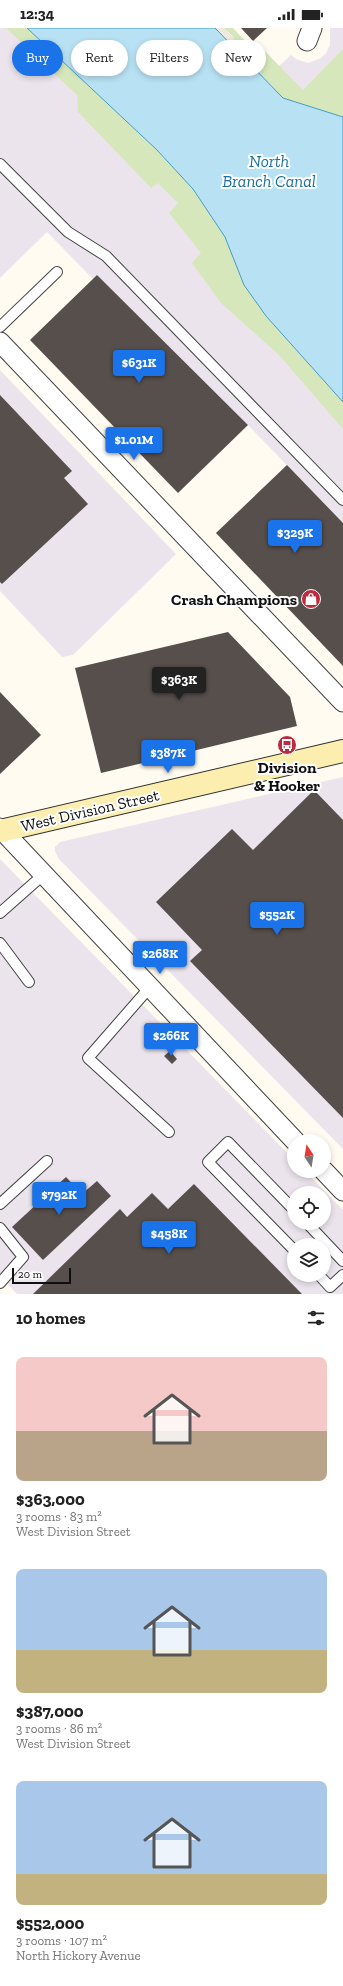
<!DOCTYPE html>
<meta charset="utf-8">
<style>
:root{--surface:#fff;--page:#f2f2f2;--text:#222;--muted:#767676;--accent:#1a73e8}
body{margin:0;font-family:"Zilla Slab",serif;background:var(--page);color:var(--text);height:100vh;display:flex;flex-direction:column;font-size:15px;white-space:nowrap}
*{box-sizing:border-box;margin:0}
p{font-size:13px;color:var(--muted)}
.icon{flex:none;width:22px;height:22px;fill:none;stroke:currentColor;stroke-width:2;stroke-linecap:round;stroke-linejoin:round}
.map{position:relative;height:1266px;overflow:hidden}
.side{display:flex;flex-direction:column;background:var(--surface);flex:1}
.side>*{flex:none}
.top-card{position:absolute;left:12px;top:12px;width:319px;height:36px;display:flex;gap:8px}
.needle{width:26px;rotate:348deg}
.tools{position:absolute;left:287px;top:1106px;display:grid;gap:8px}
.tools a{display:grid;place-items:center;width:44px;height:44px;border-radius:50%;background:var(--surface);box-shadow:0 2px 6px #0003;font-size:20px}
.scale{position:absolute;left:12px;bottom:10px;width:59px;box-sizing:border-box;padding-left:4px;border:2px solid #0f0f0f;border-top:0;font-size:11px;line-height:14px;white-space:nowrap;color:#0f0f0f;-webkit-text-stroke:3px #fff;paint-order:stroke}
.price{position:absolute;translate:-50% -34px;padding:0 9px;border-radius:4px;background:var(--accent);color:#fff;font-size:13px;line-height:26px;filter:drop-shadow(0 1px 2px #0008)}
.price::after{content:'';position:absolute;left:50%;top:24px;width:12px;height:9px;margin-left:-6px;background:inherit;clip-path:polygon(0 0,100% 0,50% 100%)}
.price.active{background:#222;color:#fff}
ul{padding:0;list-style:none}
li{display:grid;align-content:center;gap:8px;height:212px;padding:0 16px}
li span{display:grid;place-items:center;height:124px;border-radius:8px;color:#555}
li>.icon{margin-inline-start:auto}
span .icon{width:72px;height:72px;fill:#fffc;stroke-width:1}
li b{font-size:17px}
h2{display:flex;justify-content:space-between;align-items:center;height:48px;padding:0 16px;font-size:17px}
.chip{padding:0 14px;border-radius:18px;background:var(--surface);box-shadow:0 2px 6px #0003;font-size:14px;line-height:36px}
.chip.active{background:var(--accent);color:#fff}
.status{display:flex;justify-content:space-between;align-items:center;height:28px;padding:0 20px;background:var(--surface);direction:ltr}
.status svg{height:11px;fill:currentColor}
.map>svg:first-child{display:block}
.industrial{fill:#ebe4ed;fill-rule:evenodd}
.green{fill:#d6e8bb}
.plaza{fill:#efeae0}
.water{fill:#b8e2f4;stroke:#419dc9}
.building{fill:#574f4c}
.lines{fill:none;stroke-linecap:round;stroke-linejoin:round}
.service-casing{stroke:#424242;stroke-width:12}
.minor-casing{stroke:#424242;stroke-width:21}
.secondary-casing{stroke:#313131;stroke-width:24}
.service{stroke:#fff;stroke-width:10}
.minor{stroke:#fff;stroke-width:19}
.secondary{stroke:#fceeaf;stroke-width:22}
.labels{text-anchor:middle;stroke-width:4;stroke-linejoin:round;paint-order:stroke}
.poi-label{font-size:16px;font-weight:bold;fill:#0f0f0f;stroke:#fff;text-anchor:end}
.street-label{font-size:16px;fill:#0f0f0f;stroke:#fff}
.water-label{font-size:17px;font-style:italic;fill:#1b6f9e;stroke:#fff}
</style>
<div class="status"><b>12:34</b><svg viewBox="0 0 49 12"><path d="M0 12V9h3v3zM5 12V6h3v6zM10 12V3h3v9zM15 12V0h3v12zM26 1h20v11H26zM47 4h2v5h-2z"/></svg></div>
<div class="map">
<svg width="343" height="1266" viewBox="0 0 343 1266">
<rect width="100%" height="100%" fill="#fffbf1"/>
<!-- industrial -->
<path class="industrial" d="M 0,0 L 27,0 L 110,77 L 244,257 L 343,374 L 343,495 L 248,397 L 97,247 L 93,251 L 47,204 L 0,250 Z
M 330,0 L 343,0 L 343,89 L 283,70 L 265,51 L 291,27 L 296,31 L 308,35 L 321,30 L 326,25 L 330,17 Z
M 0,342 L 176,526 L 73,627 L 62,629 L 0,563 Z
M 343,749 L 343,1121 L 58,830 L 55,823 L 55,819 L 60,814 Z
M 0,831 L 294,1132 L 294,1143 L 305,1143 L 343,1182 L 343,1266 L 17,1266 L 0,1248 ZM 294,1165 L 324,1165 L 324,1195 L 294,1195 ZM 294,1217 L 324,1217 L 324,1247 L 294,1247 Z"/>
<!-- green -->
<path class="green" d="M 6,0 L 27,0 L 157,122 L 193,161 L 225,209 L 244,257 L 266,288 L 343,374 L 343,401 L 279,327 L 221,275 L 192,235 L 201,225 L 169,185 L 178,175 L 158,155 L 151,160 L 78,84 L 77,67 Z
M 215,0 L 233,0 L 249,17 L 254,12 L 303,62 L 343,21 L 343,89 L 283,70 Z"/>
<!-- plaza -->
<path class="plaza" d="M 215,0 L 224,0 L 234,9 L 233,18 Z"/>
<!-- water -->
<path class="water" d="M 27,0 L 215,0 L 283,70 L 343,89 L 343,374 L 266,288 L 244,257 L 225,209 L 193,161 L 157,122 Z"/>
<!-- building -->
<path class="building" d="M 241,0 L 267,0 L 253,13 Z
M 97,247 L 248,397 L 178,465 L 30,312 Z
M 0,367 L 72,443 L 64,450 L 88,476 L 2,556 L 0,554 Z
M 287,437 L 343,495 L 343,638 L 216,505 Z
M 228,604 L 290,669 L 297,698 L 101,745 L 75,640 Z
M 0,664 L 41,707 L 0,746 Z
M 314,762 L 343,792 L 343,1090 L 190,933 L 202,922 L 156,874 L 232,801 L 253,822 Z
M 170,1023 L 177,1031 L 172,1036 L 164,1028 Z
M 66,1149 L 82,1166 L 97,1153 L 111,1168 L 43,1232 L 12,1199 Z
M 194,1156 L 302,1266 L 33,1266 L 120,1181 L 127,1189 L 152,1165 L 168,1181 Z"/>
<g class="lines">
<defs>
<path id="service" d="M 0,136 L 68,204 L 106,228 L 343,472
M 0,299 L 57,244
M 0,885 L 43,847
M 0,915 L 29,954
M 150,959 L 88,1030 L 169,1104
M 0,1176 L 47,1133
M 294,1182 L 228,1114 L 208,1134 L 294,1222
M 307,1195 L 343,1233
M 0,1200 L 23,1229 L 0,1255
M 319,1247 L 330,1259 L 343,1247"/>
<path id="minor" d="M 307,13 L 312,0
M 0,314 L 343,674
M 0,800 L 295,1113
M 324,1143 L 343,1163"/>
<path id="secondary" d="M 0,803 L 343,723"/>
</defs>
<!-- service casing -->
<use href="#service" class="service-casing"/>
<!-- minor casing -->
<use href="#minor" class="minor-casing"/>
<!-- secondary casing -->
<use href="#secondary" class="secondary-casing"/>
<!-- service -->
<use href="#service" class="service"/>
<!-- minor -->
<use href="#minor" class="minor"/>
<!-- secondary -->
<use href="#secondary" class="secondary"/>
</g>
<!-- icons -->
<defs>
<symbol id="shop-disc" viewBox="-11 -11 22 22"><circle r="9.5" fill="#bb2b3d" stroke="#fff"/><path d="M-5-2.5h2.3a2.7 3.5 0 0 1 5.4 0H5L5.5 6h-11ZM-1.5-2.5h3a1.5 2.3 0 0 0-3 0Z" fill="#fff"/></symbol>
<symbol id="bus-disc" viewBox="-11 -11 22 22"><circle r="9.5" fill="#bb2b3d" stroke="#fff"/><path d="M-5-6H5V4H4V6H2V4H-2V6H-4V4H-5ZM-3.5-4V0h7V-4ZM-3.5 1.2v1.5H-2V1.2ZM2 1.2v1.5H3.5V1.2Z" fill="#fff"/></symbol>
</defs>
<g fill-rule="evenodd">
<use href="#shop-disc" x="300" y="560" width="22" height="22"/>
<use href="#bus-disc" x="276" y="706" width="22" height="22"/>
</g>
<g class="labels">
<!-- poi labels -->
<g class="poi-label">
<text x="297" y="577">Crash Champions</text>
<text x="287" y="745" text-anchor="middle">Division<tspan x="287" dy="18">&amp; Hooker</tspan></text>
</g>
<!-- street labels -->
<g class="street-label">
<text transform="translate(90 782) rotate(-13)" y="6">West Division Street</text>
</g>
<!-- water labels -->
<g class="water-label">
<text x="269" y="139">North<tspan x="269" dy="20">Branch Canal</tspan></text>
</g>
</g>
</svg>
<div class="tools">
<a><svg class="needle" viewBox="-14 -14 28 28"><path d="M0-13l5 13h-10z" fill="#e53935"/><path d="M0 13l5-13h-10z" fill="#767676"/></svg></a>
<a><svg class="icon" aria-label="locate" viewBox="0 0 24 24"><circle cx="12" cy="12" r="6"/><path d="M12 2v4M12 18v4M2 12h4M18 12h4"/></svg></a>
<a><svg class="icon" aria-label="layers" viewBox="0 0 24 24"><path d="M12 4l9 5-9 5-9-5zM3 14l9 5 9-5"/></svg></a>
</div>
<div class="scale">20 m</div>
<b class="price" style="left:139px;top:356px">$631K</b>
<b class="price" style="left:134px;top:433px">$1.01M</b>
<b class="price" style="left:295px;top:526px">$329K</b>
<b class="price active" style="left:179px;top:673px">$363K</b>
<b class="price" style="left:168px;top:746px">$387K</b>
<b class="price" style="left:277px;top:908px">$552K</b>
<b class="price" style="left:160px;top:947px">$268K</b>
<b class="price" style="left:171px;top:1029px">$266K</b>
<b class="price" style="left:59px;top:1188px">$792K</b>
<b class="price" style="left:169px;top:1227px">$458K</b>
<div class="top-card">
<a class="chip active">Buy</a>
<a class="chip">Rent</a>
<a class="chip">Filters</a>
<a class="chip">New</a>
</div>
</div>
<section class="side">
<h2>10 homes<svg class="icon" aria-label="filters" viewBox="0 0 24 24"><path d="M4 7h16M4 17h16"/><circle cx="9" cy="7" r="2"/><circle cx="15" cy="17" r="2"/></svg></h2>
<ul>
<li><span style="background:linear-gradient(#f6c9c9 60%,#b9a48a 0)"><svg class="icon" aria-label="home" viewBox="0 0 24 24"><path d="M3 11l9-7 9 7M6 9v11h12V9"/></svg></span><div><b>$363,000</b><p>3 rooms · 83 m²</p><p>West Division Street</p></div></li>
<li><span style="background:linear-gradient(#a9c7e8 65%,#c2b280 0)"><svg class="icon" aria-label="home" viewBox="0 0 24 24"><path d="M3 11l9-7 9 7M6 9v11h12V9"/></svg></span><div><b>$387,000</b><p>3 rooms · 86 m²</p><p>West Division Street</p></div></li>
<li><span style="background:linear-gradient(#a9c7e8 75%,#c2b280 0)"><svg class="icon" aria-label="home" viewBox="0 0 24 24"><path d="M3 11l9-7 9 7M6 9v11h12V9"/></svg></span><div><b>$552,000</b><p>3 rooms · 107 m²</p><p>North Hickory Avenue</p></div></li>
</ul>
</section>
